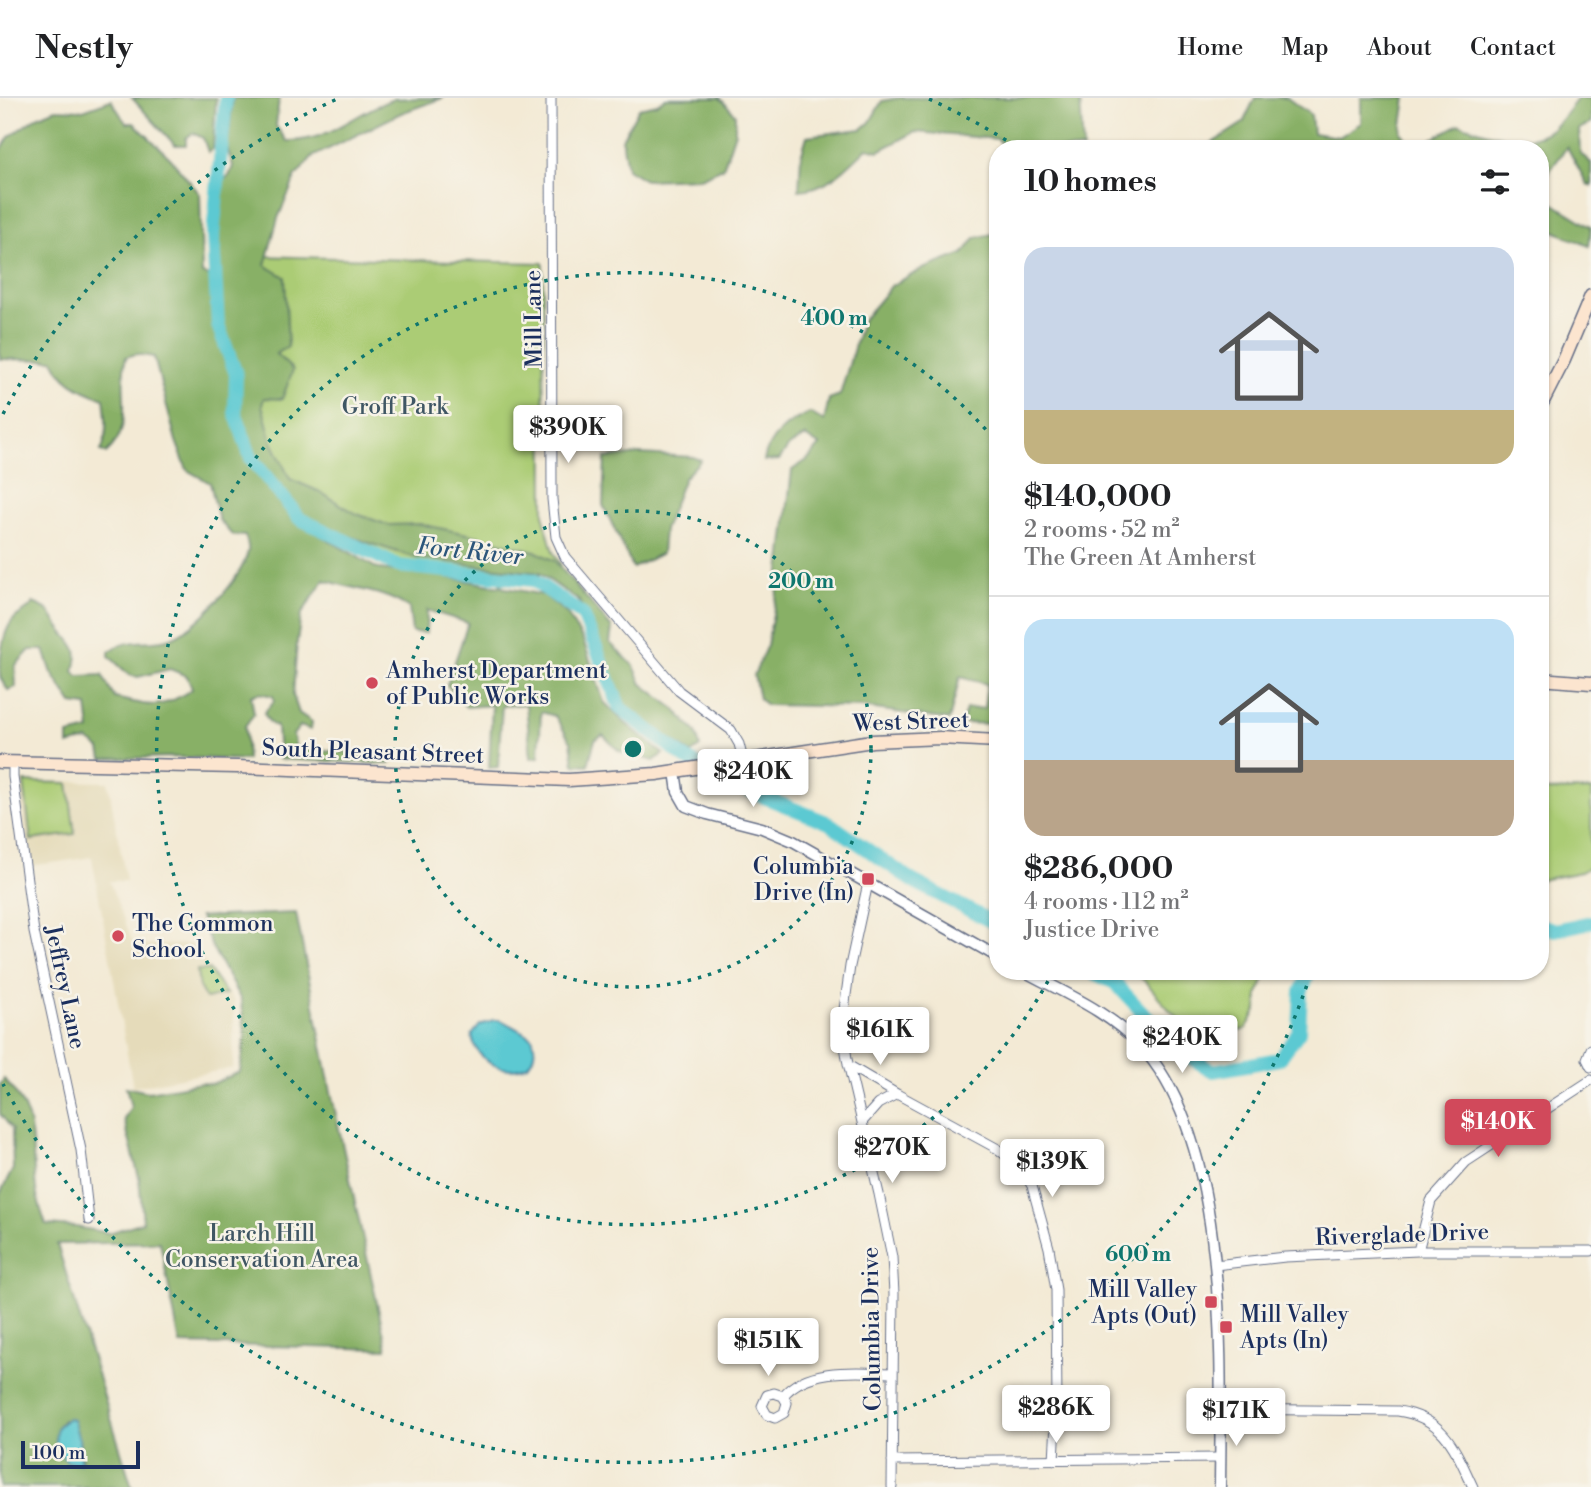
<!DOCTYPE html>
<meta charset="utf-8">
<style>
:root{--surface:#fff;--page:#f6f6f6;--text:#202124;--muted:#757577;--line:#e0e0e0;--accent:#d1495b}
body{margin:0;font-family:"Libre Bodoni",serif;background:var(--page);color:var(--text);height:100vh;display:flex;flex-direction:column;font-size:26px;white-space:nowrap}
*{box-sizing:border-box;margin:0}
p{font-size:23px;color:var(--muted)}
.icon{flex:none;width:38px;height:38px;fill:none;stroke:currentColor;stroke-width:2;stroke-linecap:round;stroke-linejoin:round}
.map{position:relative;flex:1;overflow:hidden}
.side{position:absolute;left:989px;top:42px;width:560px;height:840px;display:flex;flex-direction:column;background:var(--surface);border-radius:28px;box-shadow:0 2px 5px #0004}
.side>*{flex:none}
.scale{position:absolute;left:21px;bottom:18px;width:119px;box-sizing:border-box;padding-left:7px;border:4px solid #1b2f5e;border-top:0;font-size:19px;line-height:24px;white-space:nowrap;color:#1b2f5e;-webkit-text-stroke:5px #f7f3e8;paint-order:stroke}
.price{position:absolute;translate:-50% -60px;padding:0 16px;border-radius:7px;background:#fff;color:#222;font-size:23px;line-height:46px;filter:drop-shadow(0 2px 4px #0008)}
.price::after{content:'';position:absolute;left:50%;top:42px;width:21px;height:16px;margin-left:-10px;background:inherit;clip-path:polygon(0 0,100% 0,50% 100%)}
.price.on{background:var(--accent);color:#fff}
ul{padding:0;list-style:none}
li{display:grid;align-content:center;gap:14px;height:371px;padding:0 35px}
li+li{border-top:2px solid var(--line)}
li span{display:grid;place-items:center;height:217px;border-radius:21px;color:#555}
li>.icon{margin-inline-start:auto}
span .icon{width:126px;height:126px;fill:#fffc;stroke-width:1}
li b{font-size:30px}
h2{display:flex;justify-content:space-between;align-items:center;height:84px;padding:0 35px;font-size:30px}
header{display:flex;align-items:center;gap:42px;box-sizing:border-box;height:98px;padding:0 35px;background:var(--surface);border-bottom:2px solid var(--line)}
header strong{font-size:33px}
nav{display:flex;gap:38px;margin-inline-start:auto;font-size:24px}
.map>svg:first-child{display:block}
.built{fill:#e5dbba}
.green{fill:#abcc74;stroke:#637e69;stroke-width:2}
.forest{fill:#88b066;stroke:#527062;stroke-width:2;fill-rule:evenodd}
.water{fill:#5cc9d2;stroke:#3c7c98;stroke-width:2}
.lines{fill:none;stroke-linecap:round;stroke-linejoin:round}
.river{stroke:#5cc9d2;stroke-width:14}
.minor-casing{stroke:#677088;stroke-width:11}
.tertiary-casing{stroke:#677088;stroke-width:13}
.secondary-casing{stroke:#677088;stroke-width:15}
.minor{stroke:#fff;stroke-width:9}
.tertiary{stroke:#fff;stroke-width:10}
.secondary{stroke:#fce5cf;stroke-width:12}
.ring{fill:none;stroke:#0f766e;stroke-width:3.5;stroke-dasharray:3.5 7}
.poi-dot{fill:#d1495b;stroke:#f7f3e8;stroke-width:2.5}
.labels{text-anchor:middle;stroke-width:5;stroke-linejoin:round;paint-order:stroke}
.street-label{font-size:23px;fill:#1b2f5e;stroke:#f7f3e8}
.park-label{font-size:23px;fill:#3f5664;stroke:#f7f3e8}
.poi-label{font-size:23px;fill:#1b2f5e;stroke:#f7f3e8;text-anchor:start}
.water-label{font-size:24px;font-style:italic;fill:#2b567b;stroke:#f7f3e8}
.centre{fill:#0f766e;stroke:#f7f3e8;stroke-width:3.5}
.ring-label{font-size:21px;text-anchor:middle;font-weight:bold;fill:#0f766e;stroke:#f7f3e8;stroke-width:5;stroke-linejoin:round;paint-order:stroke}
</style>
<header>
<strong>Nestly</strong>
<nav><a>Home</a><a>Map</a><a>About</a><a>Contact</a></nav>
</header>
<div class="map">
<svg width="1591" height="1389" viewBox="0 0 1591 1389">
<rect width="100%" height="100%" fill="#f7f3e8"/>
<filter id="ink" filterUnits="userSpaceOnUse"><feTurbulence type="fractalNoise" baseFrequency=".0143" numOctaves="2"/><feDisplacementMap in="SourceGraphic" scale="14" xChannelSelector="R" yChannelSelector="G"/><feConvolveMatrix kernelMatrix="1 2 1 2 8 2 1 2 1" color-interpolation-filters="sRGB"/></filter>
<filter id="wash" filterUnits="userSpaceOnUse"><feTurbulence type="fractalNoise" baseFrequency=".00686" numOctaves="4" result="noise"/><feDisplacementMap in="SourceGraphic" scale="28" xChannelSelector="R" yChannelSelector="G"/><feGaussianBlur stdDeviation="1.57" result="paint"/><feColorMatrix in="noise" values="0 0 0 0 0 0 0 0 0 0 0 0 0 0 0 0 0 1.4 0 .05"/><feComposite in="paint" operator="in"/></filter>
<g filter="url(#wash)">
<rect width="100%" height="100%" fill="#f3ead5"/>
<!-- built -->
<path class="built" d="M 19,683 L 108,684 L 126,783 L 109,783 L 134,847 L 191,846 L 234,903 L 233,970 L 133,989 L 92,759 L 30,768 Z"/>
<!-- green -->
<path class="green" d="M 213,157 L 543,165 L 544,420 L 553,454 L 561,467 L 550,474 L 500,487 L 500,481 C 464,477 416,476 383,465 C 351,456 319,435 293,416 L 213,197 Z
M 24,684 L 68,685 L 75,736 L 31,742 Z
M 1591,692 L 1591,768 L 1581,774 L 1540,782 L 1540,693 Z
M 197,872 L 209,872 L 226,896 L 206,901 L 199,889 Z
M 1133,873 L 1196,873 L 1215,876 L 1219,873 L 1269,873 L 1258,895 L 1257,912 L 1246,931 C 1231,936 1219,936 1203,932 C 1164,921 1162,894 1133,873 Z"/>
<!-- forest -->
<path class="forest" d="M 132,0 L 216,0 L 213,51 L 208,54 L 203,40 L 193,35 L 186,40 L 186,47 L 175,47 Z
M 233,0 L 279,0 L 276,28 L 287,43 C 331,44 354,14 394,1 C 408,0 428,0 443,0 L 401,15 L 312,59 L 296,78 L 278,120 L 265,167 L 285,179 L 288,249 L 276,256 L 293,272 L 282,301 L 264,300 L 262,307 L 272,344 L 290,381 L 318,393 L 357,416 L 388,427 L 420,426 L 472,437 L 535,453 L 555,463 L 612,530 L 610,545 L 634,568 L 642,586 L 671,608 L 696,634 L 700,649 L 691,655 L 622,609 L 579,503 L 539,475 L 416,460 L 345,437 L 303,418 L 301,426 L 378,471 L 441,478 L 544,497 L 567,516 L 583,542 L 604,604 L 624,624 L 663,656 L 654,663 L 619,653 L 603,637 L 595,642 L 588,667 L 574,666 L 571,644 L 555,618 L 541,614 L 539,659 L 531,660 L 526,606 L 502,608 L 498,669 L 489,670 L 492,607 L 466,609 L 447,587 L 468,525 L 427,512 L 426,535 L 412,534 L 409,510 C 384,493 352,491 324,482 L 301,517 L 297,544 L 293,597 L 299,615 L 312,624 L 311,632 L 300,628 L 293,637 L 296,651 L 390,657 L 390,666 L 279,661 L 277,629 L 270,625 L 264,615 L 274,603 L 273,598 L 259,595 L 251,598 L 254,616 L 245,628 L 247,662 L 173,659 L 102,661 L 100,651 L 88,642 L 68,647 L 68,637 L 90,632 L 87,608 L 72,606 L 52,575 L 44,552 L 30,552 L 15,568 L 16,589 L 8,592 C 5,587 1,582 0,578 C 0,561 2,531 16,519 C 23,513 28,513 33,505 C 57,514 49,518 63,534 C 76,550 80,551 74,573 L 78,578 L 102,577 L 115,600 C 151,608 160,613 192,591 L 187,578 L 170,571 L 138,579 L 129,577 L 109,558 L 109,554 C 125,539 151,547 171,540 C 197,530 242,481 248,453 C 249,448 247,443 245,438 L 232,437 L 219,422 L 210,385 L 187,372 L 176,343 L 154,259 L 136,256 L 126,259 C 117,292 137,328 106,355 L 101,353 C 109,336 106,318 104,300 C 83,294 62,283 53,262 L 0,261 L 0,54 L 9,39 L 37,19 L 56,11 L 83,12 L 111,2 L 126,25 L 134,25 L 171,61 L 200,96 L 202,176 L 220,181 L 218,126 L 223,82 L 229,78 L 233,68 L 227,50 Z
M 666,0 L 720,0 L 735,16 L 735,34 L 723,70 L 700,80 L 645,82 L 627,71 L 622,41 L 639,10 L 657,6 Z
M 900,0 L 1080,0 L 1083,51 L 1008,51 L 997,41 L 915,34 L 879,53 L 867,50 C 847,69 828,91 799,92 L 801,58 L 807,38 L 862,31 L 870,24 L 882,3 Z
M 1255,0 L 1287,0 L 1311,17 L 1313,35 L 1339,39 L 1361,25 L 1361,0 L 1406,0 L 1401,34 L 1414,51 L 1203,51 L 1243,25 Z
M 1578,0 L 1591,0 L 1591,25 L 1579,31 L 1580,55 L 1591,65 L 1591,88 L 1587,86 L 1567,49 L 1546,78 L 1543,99 L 1591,129 L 1589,148 L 1540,127 L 1540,51 L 1414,51 L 1459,26 C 1491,35 1529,54 1557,26 C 1565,18 1571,8 1578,0 Z
M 997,135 L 997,626 L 962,625 L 966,611 L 984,610 L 987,586 L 960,579 L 949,622 L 862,609 L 767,607 L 759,601 L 754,577 L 767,547 L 778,490 L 792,372 L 807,362 L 820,348 L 805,338 L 789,348 L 779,362 L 764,363 C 767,340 789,323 810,315 L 824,323 L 829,301 L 840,297 L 862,223 L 892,187 L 923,171 L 963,156 L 975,140 Z
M 640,356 L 693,359 L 701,362 L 684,380 L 664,432 L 662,455 L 633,470 L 603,407 L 605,360 Z
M 296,815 L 331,994 L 387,1251 L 180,1246 L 160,1144 L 57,1146 L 132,1389 L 0,1389 L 0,1096 L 13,1071 L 12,1031 L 0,1016 L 0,987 L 4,981 C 40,1020 29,1043 36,1090 C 37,1102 42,1115 46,1127 L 76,1129 L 109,1135 L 143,1124 L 139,1080 L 124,1021 L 131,1009 L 126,989 L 148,994 L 201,985 L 212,986 L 240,974 L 245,938 L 241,902 L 212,849 L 200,819 ZM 63,1322 L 79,1341 L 82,1363 L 57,1329 Z"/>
<!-- water -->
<path class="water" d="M 494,922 L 501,922 L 532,939 C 536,949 535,959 528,967 C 503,978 476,963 472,937 L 480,927 Z
M 68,1320 L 73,1322 L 79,1341 L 80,1365 L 68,1364 C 58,1355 53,1343 57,1329 Z"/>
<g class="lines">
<!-- river -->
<path class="river" d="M 226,0 L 213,137 L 218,227 L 236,276 L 235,314 L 251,360 L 300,421 L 398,468 L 533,482 L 583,517 L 620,610 L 685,660 L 754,695 L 829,725 L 913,783 L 998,827
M 1540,827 L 1555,832 L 1591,824
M 1089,873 L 1115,885 L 1179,953 L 1213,973 L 1279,961 L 1299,934 L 1301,894 L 1310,873"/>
</g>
</g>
<g filter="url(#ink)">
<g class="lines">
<defs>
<path id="minor" d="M 551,0 L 552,401 L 556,439 L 565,459 L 679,593 L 731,632 L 739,646 L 743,662
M 13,664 L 13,679 L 34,834 L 81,1052 L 89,1122
M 868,785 L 850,868 L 842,926 L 847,961 L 879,1096 L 892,1159 L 894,1196 L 892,1389
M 1591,951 L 1587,961 L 1591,969
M 848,967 L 897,996
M 862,1024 L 878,1006 L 897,996 L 998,1051 L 1021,1070 L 1032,1088 L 1049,1150 L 1056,1192 L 1057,1307 L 1054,1362
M 1418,1153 L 1431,1103 L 1466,1064 L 1591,982
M 1215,1167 L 1285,1159 L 1418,1153 L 1591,1153
M 783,1298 L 787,1305 L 784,1315 L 775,1320 L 767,1317 L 762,1308 L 767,1297 L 774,1295 L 783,1298 C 807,1268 859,1274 892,1275
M 1220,1311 L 1398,1313 C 1445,1320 1455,1351 1473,1389
M 892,1363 L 1220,1360"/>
<path id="tertiary" d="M 675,673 L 678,694 L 686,708 L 707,716 L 762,730 L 793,743 L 998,859
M 1024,873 C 1064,895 1108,913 1140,947 C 1230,1043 1221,1264 1220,1389"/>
<path id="secondary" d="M 1540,309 L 1564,262 L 1591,198
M 1540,581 L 1591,585
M 0,664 L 237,669 L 569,682 L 656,676 L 872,643 L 940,640 L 998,643"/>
</defs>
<!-- minor casing -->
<use href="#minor" class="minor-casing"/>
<!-- tertiary casing -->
<use href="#tertiary" class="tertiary-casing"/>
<!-- secondary casing -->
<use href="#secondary" class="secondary-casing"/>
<!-- minor -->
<use href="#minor" class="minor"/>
<!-- tertiary -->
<use href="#tertiary" class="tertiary"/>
<!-- secondary -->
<use href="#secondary" class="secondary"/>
</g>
</g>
<!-- distance rings -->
<g class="ring">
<circle cx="633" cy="651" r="238"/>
<path d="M1053 874A476 476 0 1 1 995 342"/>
<path d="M1310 878A714 714 0 0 1 3 986M3 316A714 714 0 0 1 337 1M929 1A714 714 0 0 1 1017 49"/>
</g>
<!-- markers -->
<g class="poi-dot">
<circle cx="372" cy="585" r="7"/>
<rect x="861" y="774" width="14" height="14" rx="3.5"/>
<circle cx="118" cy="838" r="7"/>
<rect x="1204" y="1197" width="14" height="14" rx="3.5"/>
<rect x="1219" y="1222" width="14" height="14" rx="3.5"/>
</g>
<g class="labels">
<!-- street labels -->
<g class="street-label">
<text transform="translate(533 221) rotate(-91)" y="8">Mill Lane</text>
<text transform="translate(911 623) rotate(-2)" y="8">West Street</text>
<text transform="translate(373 653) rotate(2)" y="8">South Pleasant Street</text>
<text transform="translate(66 889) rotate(78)" y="8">Jeffrey Lane</text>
<text transform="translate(1402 1136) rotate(-2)" y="8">Riverglade Drive</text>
<text transform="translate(871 1231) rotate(-91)" y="8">Columbia Drive</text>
</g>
<!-- park labels -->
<g class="park-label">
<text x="395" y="316">Groff Park</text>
<text x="262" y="1143">Larch Hill<tspan x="262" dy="26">Conservation Area</tspan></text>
</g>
<!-- poi labels -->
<g class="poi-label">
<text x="386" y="580">Amherst Department<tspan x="386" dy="26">of Public Works</tspan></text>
<text x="854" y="776" text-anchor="end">Columbia<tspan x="854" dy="26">Drive (In)</tspan></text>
<text x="132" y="833">The Common<tspan x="132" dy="26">School</tspan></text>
<text x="1197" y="1199" text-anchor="end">Mill Valley<tspan x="1197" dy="26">Apts (Out)</tspan></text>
<text x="1240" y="1224">Mill Valley<tspan x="1240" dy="26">Apts (In)</tspan></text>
</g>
<!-- water labels -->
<g class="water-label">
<text transform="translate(470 453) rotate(6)" y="8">Fort River</text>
</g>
</g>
<circle cx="633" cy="651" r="10" class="centre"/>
<g class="ring-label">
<text x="834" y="227">400 m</text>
<text x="801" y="490">200 m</text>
<text x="1138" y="1163">600 m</text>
</g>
</svg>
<div class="scale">100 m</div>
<b class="price" style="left:568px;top:367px">$390K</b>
<b class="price" style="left:753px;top:711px">$240K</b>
<b class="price" style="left:880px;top:969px">$161K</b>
<b class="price" style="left:1182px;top:977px">$240K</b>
<b class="price on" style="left:1498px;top:1061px">$140K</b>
<b class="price" style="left:892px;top:1087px">$270K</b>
<b class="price" style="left:1052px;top:1101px">$139K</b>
<b class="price" style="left:768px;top:1280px">$151K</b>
<b class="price" style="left:1056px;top:1347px">$286K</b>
<b class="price" style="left:1236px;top:1350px">$171K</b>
<section class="side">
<h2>10 homes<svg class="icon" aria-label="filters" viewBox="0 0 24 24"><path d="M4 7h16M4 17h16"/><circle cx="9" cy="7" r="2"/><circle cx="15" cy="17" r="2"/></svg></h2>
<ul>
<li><span style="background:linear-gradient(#c9d6e8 75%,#c2b280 0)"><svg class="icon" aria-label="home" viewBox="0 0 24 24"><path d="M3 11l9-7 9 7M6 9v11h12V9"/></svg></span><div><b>$140,000</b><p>2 rooms · 52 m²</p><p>The Green At Amherst</p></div></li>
<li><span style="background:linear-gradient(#bfe0f5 65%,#b9a48a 0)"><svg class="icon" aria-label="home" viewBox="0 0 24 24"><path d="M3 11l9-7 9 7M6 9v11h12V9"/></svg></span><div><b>$286,000</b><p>4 rooms · 112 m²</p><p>Justice Drive</p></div></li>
</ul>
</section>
</div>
